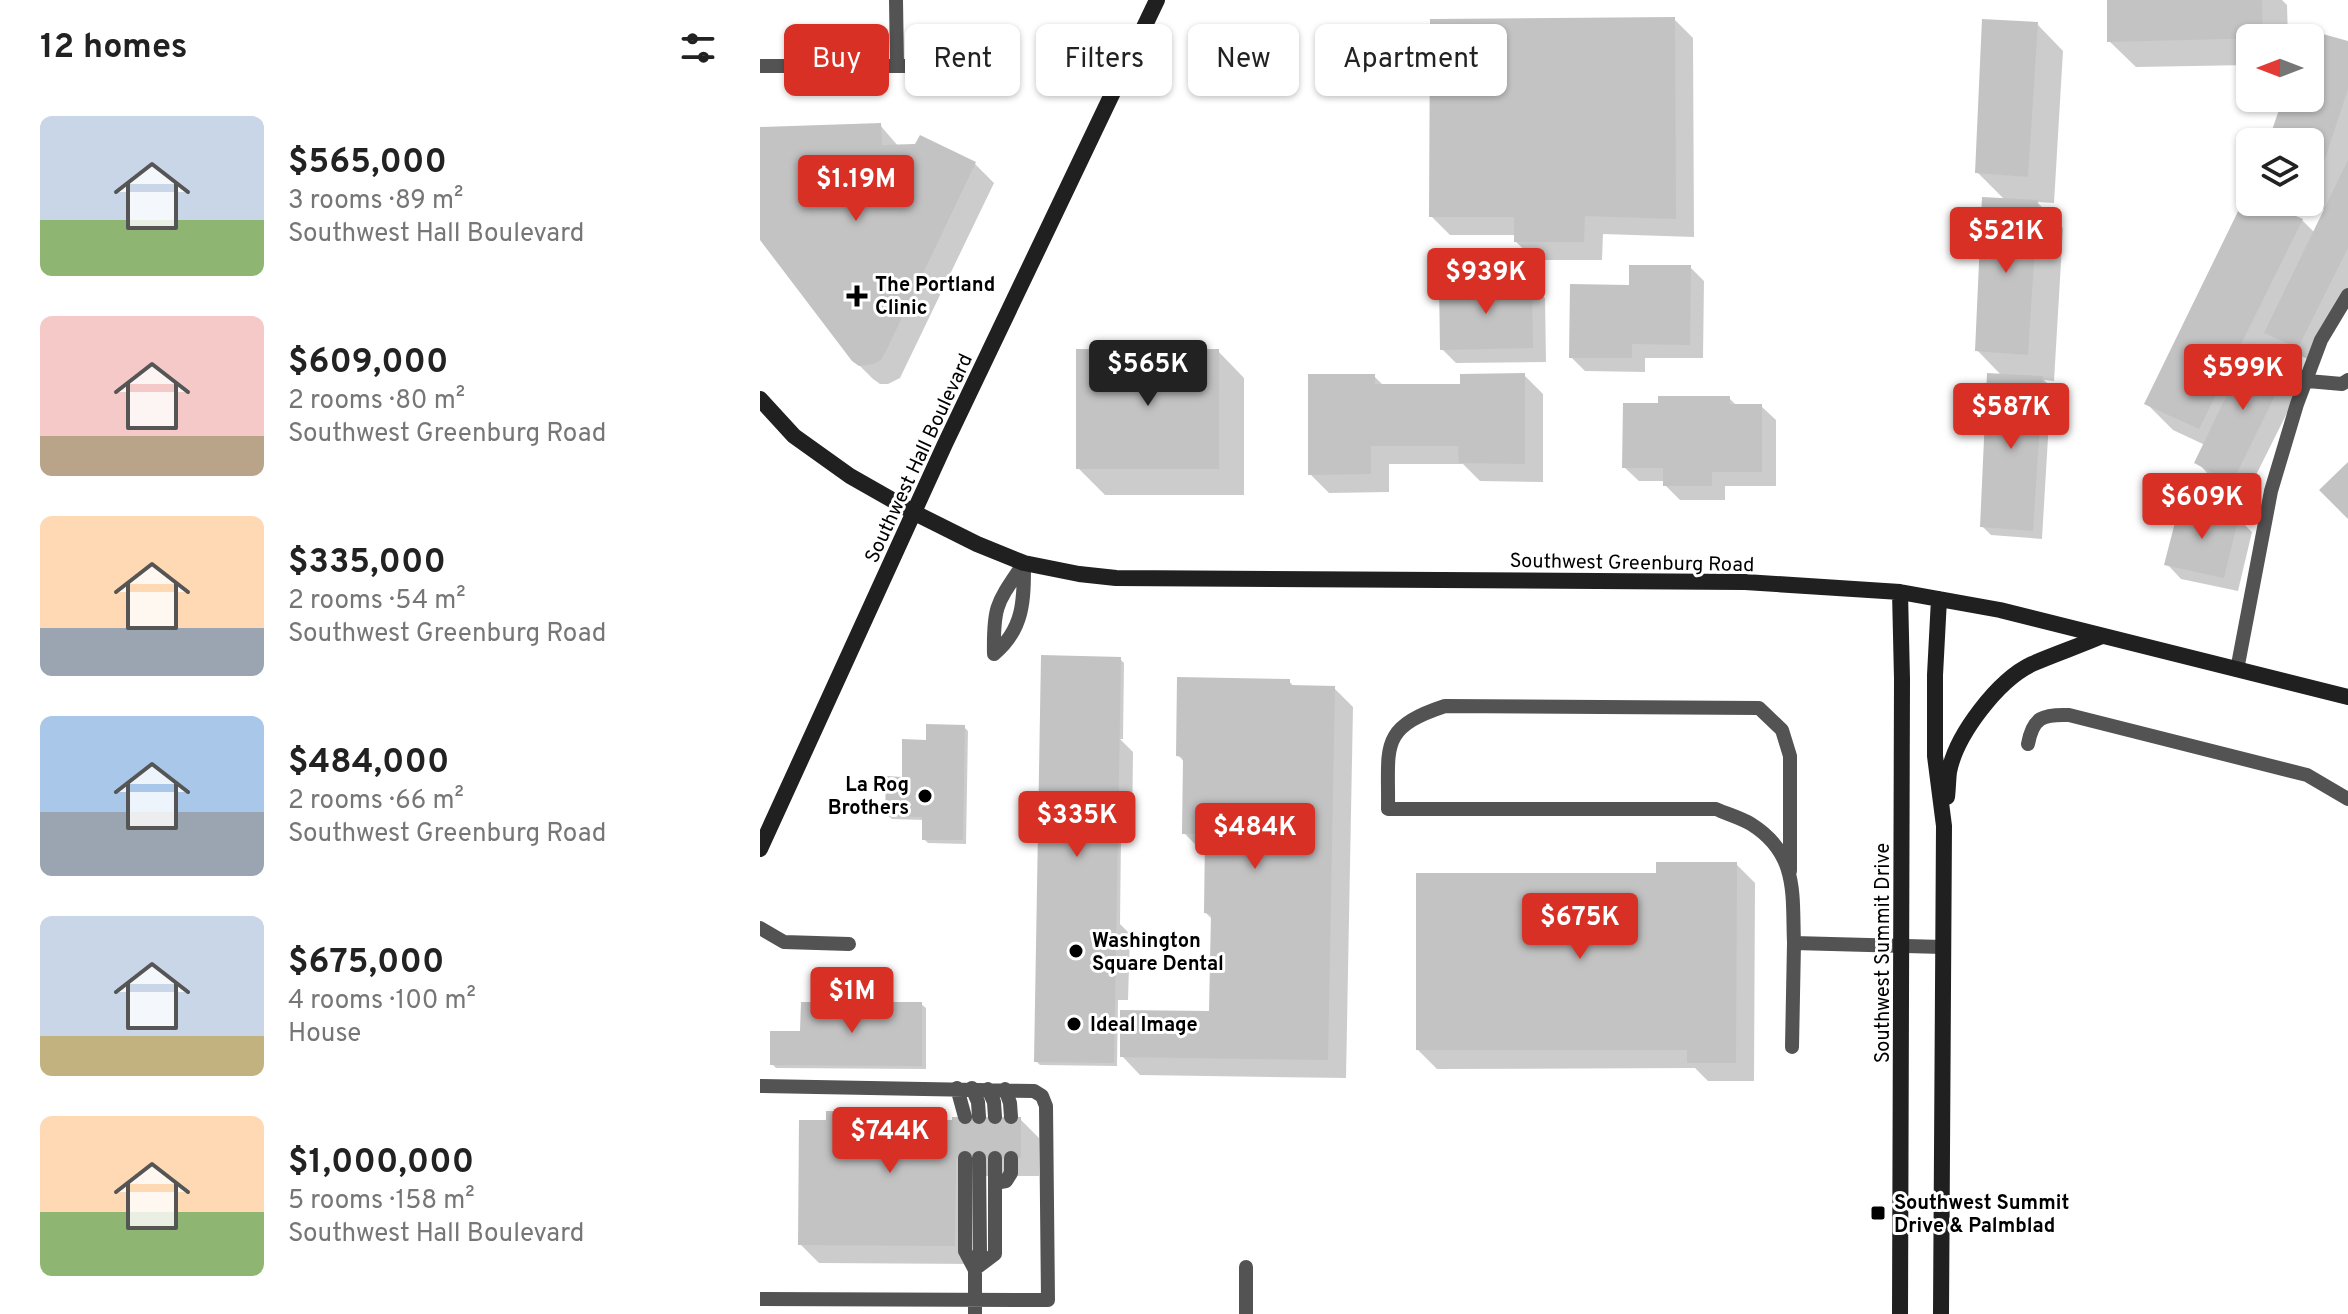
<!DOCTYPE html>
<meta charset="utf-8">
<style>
:root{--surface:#fff;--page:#f2f2f2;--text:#222;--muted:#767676;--accent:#d93025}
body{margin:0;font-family:Overpass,sans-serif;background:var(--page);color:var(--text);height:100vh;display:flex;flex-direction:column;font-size:30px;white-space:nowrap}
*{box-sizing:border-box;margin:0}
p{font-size:26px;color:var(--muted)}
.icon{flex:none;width:44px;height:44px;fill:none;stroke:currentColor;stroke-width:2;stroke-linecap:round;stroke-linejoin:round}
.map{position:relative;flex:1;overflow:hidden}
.drawer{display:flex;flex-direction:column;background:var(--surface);width:760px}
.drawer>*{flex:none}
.hud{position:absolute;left:24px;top:24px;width:760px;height:72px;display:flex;gap:16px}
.needle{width:52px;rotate:270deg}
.controls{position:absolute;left:1476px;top:24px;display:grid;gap:16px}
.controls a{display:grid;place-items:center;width:88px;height:88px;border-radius:12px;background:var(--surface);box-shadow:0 2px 6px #0004;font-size:40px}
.price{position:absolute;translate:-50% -68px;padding:0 18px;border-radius:8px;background:var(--accent);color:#fff;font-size:26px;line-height:52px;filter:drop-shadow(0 2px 4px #0008)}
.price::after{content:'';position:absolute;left:50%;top:48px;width:24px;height:18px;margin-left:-12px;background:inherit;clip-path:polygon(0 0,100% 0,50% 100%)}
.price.selected{background:#222;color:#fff}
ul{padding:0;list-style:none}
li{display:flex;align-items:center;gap:24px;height:200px;padding:0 40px}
li span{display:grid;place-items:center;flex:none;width:224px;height:160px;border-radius:12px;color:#555}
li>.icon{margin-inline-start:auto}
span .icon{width:96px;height:96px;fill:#fffc;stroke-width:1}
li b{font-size:34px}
h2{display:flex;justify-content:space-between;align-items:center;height:96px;padding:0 40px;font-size:34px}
.pill{padding:0 28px;border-radius:12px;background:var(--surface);box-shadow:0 2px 6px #0004;font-size:28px;line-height:72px}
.pill.selected{background:var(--accent);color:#fff}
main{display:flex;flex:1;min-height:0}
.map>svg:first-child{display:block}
.shadow{fill:#0003}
.building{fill:#c3c3c3}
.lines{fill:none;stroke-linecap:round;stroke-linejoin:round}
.lane{stroke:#535353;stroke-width:14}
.secondary{stroke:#202020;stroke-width:16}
.poi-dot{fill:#000;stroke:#fff;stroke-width:3}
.labels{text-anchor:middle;stroke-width:6;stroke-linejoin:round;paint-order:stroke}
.poi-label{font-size:20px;font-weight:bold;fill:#000;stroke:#fff;text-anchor:start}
.street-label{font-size:20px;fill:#000;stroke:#fff}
</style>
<main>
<section class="drawer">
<h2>12 homes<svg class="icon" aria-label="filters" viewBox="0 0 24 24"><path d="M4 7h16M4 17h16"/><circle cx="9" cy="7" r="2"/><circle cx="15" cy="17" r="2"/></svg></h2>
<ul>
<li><span style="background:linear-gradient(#c9d6e8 65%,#8fb573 0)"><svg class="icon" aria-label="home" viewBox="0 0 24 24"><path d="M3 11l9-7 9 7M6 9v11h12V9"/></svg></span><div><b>$565,000</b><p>3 rooms · 89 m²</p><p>Southwest Hall Boulevard</p></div></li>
<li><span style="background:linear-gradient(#f6c9c9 75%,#b9a48a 0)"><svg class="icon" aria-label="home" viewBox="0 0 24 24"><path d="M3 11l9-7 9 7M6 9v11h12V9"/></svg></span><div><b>$609,000</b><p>2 rooms · 80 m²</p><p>Southwest Greenburg Road</p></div></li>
<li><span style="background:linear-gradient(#ffd9b3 70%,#9aa5b1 0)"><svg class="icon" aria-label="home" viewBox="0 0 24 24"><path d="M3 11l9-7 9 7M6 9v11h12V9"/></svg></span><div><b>$335,000</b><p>2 rooms · 54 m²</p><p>Southwest Greenburg Road</p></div></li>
<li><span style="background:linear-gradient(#a9c7e8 60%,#9aa5b1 0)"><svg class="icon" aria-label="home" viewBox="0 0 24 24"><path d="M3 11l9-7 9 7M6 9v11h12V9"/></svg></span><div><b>$484,000</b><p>2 rooms · 66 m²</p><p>Southwest Greenburg Road</p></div></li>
<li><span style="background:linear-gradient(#c9d6e8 75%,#c2b280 0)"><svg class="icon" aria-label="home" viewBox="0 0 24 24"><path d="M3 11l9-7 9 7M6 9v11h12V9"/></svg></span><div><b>$675,000</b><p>4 rooms · 100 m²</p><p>House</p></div></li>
<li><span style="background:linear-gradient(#ffd9b3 60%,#8fb573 0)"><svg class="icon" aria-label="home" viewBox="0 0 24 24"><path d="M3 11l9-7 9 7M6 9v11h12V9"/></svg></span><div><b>$1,000,000</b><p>5 rooms · 158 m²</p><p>Southwest Hall Boulevard</p></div></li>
</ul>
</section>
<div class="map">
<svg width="1588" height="1314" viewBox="0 0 1588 1314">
<rect width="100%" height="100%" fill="#fff"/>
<!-- shadow -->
<path class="shadow" d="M 1349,0 L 1522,0 L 1527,5 L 1528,38 L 1490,38 L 1490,65 L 1376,67 L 1349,41 Z
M 914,19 L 933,38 L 934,237 L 843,234 L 842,260 L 775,260 L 756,242 L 756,235 L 690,235 L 671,216 Z
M 1277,24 L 1303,51 L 1294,203 L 1277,202 L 1303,228 L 1294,381 L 1284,380 L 1291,387 L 1282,539 L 1231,535 L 1222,526 L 1242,376 L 1217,350 L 1245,200 L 1217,172 Z
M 1546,32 L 1588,43 L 1588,290 L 1552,361 L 1519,346 L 1515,355 L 1530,362 L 1545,377 L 1486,495 L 1451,477 L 1437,462 L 1445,445 L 1413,430 L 1386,403 L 1490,199 L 1490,202 L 1498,202 L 1542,220 L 1555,233 L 1566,210 L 1539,202 L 1550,202 L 1550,142 L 1510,142 L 1525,98 L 1550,98 L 1550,38 L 1544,38 Z
M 120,125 L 139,147 L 215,164 L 234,183 L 140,378 L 128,384 L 120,384 L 113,379 L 93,359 L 0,237 L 0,130 Z
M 930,267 L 944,281 L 943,358 L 885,358 L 885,372 L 825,371 L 811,357 L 871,287 Z
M 771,284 L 785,298 L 786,362 L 696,363 L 682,349 Z
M 425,342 L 434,351 L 458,351 L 484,378 L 484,495 L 345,495 L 318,468 L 397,351 Z
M 764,375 L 783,394 L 783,482 L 720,481 L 703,464 L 629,464 L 629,492 L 569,493 L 550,474 L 614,376 L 624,386 L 702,386 Z
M 969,398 L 977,406 L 1001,406 L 1016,420 L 1016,486 L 965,486 L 965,500 L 920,500 L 905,485 L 905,481 L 879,481 L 864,467 L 900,405 Z
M 1478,518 L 1492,532 L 1478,591 L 1421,579 L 1407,564 Z
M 360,659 L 364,663 L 363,739 L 360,739 L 373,752 L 372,837 L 361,837 L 360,924 L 370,934 L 368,1000 L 358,1000 L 357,1066 L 280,1065 L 276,1061 Z
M 529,681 L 535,688 L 574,688 L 593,707 L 586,1078 L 380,1075 L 362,1056 L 451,1013 L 453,920 L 446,913 L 447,852 L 443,852 L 424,833 L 425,763 L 418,755 Z
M 204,727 L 208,731 L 206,844 L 168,843 L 164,839 L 164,820 L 132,819 L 127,815 L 167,742 Z
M 976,864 L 995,883 L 994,1081 L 948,1081 L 935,1068 L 677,1069 L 658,1050 L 898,875 Z
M 161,1004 L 166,1008 L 166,1069 L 16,1068 L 12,1064 L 42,1033 Z
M 165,1114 L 174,1122 L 260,1119 L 279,1138 L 279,1176 L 214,1176 L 214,1264 L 59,1263 L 40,1244 Z"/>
<!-- building -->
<path class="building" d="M 1347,0 L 1502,0 L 1503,38 L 1347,42 Z
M 915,17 L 916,219 L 825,216 L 824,242 L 754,242 L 754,217 L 669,217 L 670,19 Z
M 1222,19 L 1278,22 L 1268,177 L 1215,173 Z
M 1545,29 L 1588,41 L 1588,89 L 1555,189 L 1550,188 L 1550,142 L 1508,142 L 1523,98 L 1550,98 L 1550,38 L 1542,38 Z
M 121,123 L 122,145 L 155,144 L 160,135 L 216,162 L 126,351 L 121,360 L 114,364 L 99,366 L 92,361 L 0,240 L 0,127 Z
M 1588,160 L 1588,248 L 1538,348 L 1504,333 Z
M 1486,195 L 1490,196 L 1490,202 L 1503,202 L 1543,219 L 1439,429 L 1384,404 Z
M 1222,197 L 1278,200 L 1268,355 L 1215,351 Z
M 869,265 L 931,265 L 930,345 L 872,344 L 872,358 L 809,358 L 810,284 L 869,285 Z
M 772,282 L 773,348 L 680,350 L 679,283 Z
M 395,340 L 425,340 L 425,349 L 459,349 L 459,469 L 316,469 L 316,349 L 395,349 Z
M 1492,343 L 1532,361 L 1472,483 L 1434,463 Z
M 765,373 L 765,464 L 699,463 L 698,446 L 611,446 L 611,474 L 548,475 L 548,374 L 615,374 L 615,384 L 700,384 L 700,374 Z
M 1227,373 L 1283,376 L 1273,531 L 1220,527 Z
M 898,396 L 970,396 L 970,404 L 1002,404 L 1002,472 L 952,472 L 952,486 L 903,486 L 903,468 L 862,468 L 863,403 L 898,403 Z
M 1588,462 L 1588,519 L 1559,490 Z
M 1420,503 L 1479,516 L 1464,578 L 1404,565 Z
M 281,655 L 361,657 L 354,1063 L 274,1062 Z
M 417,677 L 530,679 L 530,685 L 575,686 L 568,1060 L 360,1057 L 360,1010 L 449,1011 L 451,914 L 444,913 L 445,834 L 422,834 L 423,757 L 416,756 Z
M 166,724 L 205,725 L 203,840 L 162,840 L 162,817 L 125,816 L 126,776 L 142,777 L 142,739 L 166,740 Z
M 896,862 L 977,862 L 976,1063 L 927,1063 L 927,1050 L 656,1050 L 656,873 L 896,873 Z
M 41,1002 L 162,1002 L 162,1066 L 10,1065 L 10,1031 L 40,1031 Z
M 66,1111 L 166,1112 L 166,1120 L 192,1120 L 192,1117 L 261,1117 L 261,1158 L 196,1158 L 195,1246 L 38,1245 L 39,1120 L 66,1120 Z"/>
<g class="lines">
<!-- lane -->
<path class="lane" d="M 136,0 L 137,66
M 0,66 L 225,66
M 1548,381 L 1582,384 L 1588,380
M 234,654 C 264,629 264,600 264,563
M 234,654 C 233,605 237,603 264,563
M 1477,670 L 1511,491 L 1537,404 L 1561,340 L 1588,295
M 1268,744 C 1273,717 1283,714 1309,715 L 1547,775 L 1588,799
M 1030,871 L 1030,756 L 1022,730 L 999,708 L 685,706 C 618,728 629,747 628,809 L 956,809 C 967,814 981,818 991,824 C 1039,854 1032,895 1034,943 L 1183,947
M 0,928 L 24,942 L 89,944
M 1032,1047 L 1034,943
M 0,1086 L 274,1091 L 282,1096 L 286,1106 L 288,1300 L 0,1299
M 197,1088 L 205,1117
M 212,1088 L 218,1102 L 219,1117
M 228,1089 L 234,1102 L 235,1117
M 245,1089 L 250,1103 L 251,1117
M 205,1158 L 205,1251 L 215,1270
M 235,1183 L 246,1181 L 251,1173 L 251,1158
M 486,1267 L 486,1314
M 215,1269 L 235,1254 L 235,1158
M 215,1314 L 215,1270 L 220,1254 L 219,1158"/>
<!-- secondary -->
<path class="secondary" d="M 0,399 L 34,436 L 90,476 L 155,513 L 217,544 L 264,563 L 319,574 L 356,578 L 985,582 L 1140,592 L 1240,610 L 1588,697
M 1140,592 L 1142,679 L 1140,1314
M 1179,599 L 1175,675 L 1175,756 L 1184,826 L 1181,1314
M 1187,797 C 1188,789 1188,780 1189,772 C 1196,735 1238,680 1272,664 C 1295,654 1319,646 1342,636
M 0,849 L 185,444 L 397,0"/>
</g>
<!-- markers -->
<g class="poi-dot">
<path d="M93 284h8v8h8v8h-8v8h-8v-8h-8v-8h8z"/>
<circle cx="165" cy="796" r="8"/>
<circle cx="316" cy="951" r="8"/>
<circle cx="314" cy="1024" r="8"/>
<rect x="1110" y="1205" width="16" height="16" rx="4"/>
</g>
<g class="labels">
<!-- poi labels -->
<g class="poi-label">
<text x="115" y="291">The Portland<tspan x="115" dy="23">Clinic</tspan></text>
<text x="149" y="791" text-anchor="end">La Rog<tspan x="149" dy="23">Brothers</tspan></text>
<text x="332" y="947">Washington<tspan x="332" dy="23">Square Dental</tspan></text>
<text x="330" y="1031">Ideal Image</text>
<text x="1134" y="1209">Southwest Summit<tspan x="1134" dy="23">Drive &amp; Palmblad</tspan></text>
</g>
<!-- street labels -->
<g class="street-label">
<text transform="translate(158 458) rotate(-65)" y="7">Southwest Hall Boulevard</text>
<text transform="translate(872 562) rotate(1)" y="7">Southwest Greenburg Road</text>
<text transform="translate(1122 953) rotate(-90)" y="7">Southwest Summit Drive</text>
</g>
</g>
</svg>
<div class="controls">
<a><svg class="needle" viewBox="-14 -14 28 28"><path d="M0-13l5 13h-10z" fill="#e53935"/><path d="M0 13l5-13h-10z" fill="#767676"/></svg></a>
<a><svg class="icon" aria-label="layers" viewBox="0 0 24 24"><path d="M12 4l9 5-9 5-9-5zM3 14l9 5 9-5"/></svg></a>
</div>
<b class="price" style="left:96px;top:223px">$1.19M</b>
<b class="price" style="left:1246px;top:275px">$521K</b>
<b class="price" style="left:726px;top:316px">$939K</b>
<b class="price selected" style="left:388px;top:408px">$565K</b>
<b class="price" style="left:1483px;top:412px">$599K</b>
<b class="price" style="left:1251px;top:451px">$587K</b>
<b class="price" style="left:1442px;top:541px">$609K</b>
<b class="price" style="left:317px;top:859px">$335K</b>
<b class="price" style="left:495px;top:871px">$484K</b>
<b class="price" style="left:820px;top:961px">$675K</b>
<b class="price" style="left:92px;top:1035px">$1M</b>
<b class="price" style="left:130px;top:1175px">$744K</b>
<div class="hud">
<a class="pill selected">Buy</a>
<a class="pill">Rent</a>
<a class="pill">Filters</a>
<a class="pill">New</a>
<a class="pill">Apartment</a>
</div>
</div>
</main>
